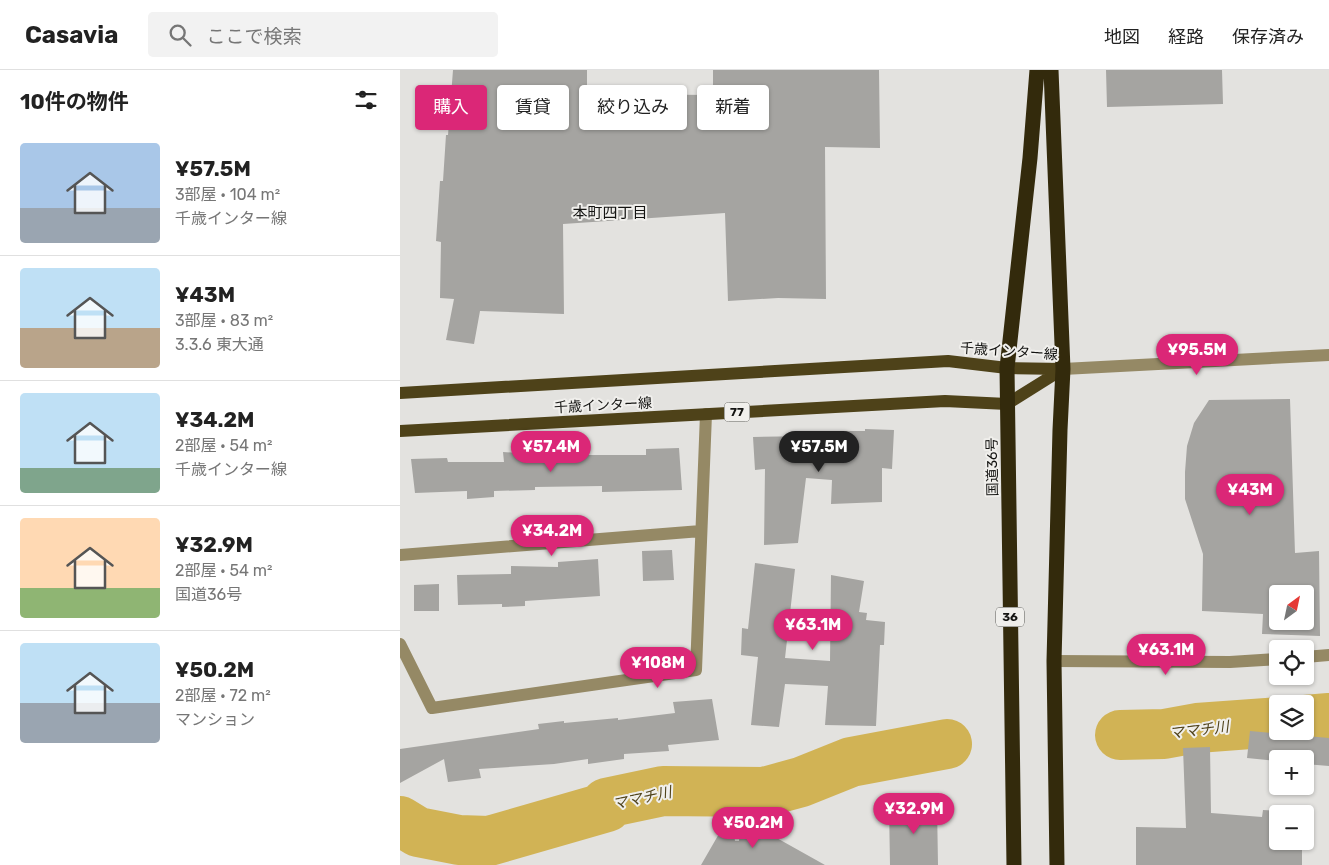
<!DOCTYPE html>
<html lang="ja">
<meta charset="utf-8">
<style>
:root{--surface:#fff;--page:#f2f2f2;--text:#222;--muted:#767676;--line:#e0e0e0;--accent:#db2777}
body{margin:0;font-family:Rubik,"Noto Sans JP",sans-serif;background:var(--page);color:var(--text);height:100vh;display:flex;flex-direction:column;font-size:19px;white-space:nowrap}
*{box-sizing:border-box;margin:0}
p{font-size:16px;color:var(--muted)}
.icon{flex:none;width:28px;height:28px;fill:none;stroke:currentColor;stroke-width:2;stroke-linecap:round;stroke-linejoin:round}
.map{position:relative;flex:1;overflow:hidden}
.sheet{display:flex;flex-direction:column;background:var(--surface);width:400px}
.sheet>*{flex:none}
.hud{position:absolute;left:15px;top:15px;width:475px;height:45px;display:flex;gap:10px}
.needle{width:32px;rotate:33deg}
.buttons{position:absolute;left:869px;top:515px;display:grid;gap:10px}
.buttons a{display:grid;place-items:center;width:45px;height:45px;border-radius:5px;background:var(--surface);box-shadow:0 1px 4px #0004;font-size:25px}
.price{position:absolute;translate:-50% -42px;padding:0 11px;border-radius:18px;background:var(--accent);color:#fff;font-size:16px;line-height:32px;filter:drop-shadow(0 1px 2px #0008)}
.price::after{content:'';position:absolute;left:50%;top:30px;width:15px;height:11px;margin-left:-8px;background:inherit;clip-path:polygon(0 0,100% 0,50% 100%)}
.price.active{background:#222;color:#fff}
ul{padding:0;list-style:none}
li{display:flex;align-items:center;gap:15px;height:125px;padding:0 20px}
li+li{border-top:1px solid var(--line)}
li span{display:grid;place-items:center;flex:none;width:140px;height:100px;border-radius:5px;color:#555}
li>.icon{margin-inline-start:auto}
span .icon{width:60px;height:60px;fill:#fffc;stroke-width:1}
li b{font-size:21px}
h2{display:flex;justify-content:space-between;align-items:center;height:60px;padding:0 20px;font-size:21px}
.tag{padding:0 18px;border-radius:5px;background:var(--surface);box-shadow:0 1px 4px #0004;font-size:18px;line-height:45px}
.tag.active{background:var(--accent);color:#fff}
header{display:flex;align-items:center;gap:30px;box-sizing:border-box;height:70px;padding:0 25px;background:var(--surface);border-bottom:1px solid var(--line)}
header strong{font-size:24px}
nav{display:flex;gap:28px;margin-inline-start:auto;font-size:18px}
.search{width:350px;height:45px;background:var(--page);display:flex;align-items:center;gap:12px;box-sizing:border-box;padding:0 18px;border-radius:5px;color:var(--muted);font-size:19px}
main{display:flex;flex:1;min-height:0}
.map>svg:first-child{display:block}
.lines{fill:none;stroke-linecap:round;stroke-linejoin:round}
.river{stroke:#d1b355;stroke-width:50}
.building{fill:#a5a4a1;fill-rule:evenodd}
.minor{stroke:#958965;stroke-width:12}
.major{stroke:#4e4219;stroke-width:12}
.highway{stroke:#332a0c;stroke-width:15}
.labels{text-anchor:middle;stroke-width:4;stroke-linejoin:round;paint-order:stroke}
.shield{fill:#f0efec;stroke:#565653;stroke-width:1}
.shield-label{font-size:12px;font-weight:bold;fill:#141412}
.street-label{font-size:14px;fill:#141412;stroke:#f0efec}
.neighbourhood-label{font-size:15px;fill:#141412;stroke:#f0efec}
.water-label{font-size:15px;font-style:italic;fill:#51441c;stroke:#f0efec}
</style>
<header>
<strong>Casavia</strong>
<div class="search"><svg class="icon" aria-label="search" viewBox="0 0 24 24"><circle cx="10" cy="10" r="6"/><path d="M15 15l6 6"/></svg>ここで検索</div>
<nav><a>地図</a><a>経路</a><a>保存済み</a></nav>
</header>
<main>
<section class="sheet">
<h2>10件の物件<svg class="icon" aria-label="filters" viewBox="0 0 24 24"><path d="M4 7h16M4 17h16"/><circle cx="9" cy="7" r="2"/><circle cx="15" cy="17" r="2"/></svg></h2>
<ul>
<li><span style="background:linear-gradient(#a9c7e8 65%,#9aa5b1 0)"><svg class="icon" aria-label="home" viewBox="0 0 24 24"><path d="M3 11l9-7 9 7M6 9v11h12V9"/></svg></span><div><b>¥57.5M</b><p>3部屋 · 104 m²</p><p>千歳インター線</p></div></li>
<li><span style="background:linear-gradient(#bfe0f5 60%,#b9a48a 0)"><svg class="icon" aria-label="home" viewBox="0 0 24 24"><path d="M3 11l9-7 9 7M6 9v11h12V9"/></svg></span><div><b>¥43M</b><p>3部屋 · 83 m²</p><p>3.3.6 東大通</p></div></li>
<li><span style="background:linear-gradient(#bfe0f5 75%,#7fa58c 0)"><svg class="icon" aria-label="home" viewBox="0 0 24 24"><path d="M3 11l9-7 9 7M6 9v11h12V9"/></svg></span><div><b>¥34.2M</b><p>2部屋 · 54 m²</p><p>千歳インター線</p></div></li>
<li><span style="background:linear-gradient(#ffd9b3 70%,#8fb573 0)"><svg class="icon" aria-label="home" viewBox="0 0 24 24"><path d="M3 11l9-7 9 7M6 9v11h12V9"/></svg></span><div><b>¥32.9M</b><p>2部屋 · 54 m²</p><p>国道36号</p></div></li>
<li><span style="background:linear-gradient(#bfe0f5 60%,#9aa5b1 0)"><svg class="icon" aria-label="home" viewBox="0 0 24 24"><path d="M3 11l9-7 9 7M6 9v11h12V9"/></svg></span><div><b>¥50.2M</b><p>2部屋 · 72 m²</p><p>マンション</p></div></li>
</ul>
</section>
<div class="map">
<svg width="929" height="795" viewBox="0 0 929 795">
<rect width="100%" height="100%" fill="#e3e2df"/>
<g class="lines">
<!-- river -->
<path class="river" d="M 905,650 L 929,648
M 720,665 L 764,664 L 797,658 L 878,652
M 0,751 L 18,762 L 59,770 L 89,771 L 207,737 L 206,733 L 263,721 L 364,722 L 401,712 L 451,692 L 547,674"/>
</g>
<!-- building -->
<path class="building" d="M 53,0 L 187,0 L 187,24 L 313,25 L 313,0 L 479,0 L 480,78 L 425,77 L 426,229 L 378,228 L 328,231 L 325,143 L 163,154 L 164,244 L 80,241 L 74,274 L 46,270 L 54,229 L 40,228 L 41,172 L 36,171 L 40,111 L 43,111 L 46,65 L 48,65 Z
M 706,0 L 822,0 L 823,34 L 707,37 Z
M 890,329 L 895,483 L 919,481 L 920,566 L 862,564 L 863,544 L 802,541 L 803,484 L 785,429 L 785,402 L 787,376 L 794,353 L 809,330 ZM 878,524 L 905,524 L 905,551 L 878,551 Z
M 465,359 L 494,360 L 492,399 L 482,398 L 482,432 L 431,434 L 432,410 L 406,408 L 398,473 L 364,475 L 365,399 L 355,400 L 353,367 L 412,366 L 412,361 L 465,361 Z
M 279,378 L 282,420 L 202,422 L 202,416 L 135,417 L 135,420 L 94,421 L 94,427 L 67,429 L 67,421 L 15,423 L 11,389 L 47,388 L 48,392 L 104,392 L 103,382 L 131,384 L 182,382 L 182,385 L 246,385 L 246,379 Z
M 272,480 L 274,510 L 243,511 L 242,481 Z
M 198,489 L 200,526 L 125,531 L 125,536 L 102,537 L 102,534 L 58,535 L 57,505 L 111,504 L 111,496 L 158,497 L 158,492 Z
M 355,493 L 395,499 L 385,588 L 430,591 L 431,505 L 464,511 L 459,542 L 467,543 L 466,550 L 485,552 L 484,575 L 480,575 L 476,656 L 425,655 L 428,616 L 385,614 L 379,657 L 351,655 L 358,587 L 341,585 L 342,558 L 348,559 Z
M 39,514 L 39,541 L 14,541 L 14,515 Z
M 312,629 L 319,670 L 268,675 L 269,681 L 224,684 L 224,689 L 188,694 L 188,689 L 154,694 L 79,699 L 81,708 L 48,712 L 44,689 L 0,713 L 0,679 L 139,659 L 138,654 L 164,651 L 164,653 L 218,648 L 218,650 L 275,643 L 273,632 Z
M 850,661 L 929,668 L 929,696 L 905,694 L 905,689 L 878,689 L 878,691 L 847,688 Z
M 810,677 L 811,743 L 862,747 L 863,740 L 903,742 L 903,744 L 878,744 L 878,771 L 902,771 L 902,795 L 736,795 L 736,757 L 786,758 L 783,678 Z
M 537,735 L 538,795 L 490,795 L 489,736 Z
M 331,743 L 335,771 L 339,771 L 341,748 L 425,795 L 301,795 Z"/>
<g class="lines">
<!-- minor -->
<path class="minor" d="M 663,299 L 929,285
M 0,485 L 301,461
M 0,574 L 32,638 L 296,600 L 306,344
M 905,587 L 929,585
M 654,591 L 830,592 L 878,589"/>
<!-- major -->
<path class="major" d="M 0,323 L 548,291 L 607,298 L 663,299
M 0,361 L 545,331 L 607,334 L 663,299"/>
<!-- highway -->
<path class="highway" d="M 651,0 L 663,299 L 660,360 L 654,591 L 657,795
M 614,795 L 607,298 L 630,88 L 637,0"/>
</g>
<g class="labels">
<!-- shield labels -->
<g class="shield">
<rect x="324.5" y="332.5" width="25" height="19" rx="4"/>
<rect x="596" y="537.5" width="28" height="19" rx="4"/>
</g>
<g class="shield-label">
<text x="337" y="346">77</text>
<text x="610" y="551">36</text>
</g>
<!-- street labels -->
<g class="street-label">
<text transform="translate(609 281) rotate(4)" y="5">千歳インター線</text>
<text transform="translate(203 335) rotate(-3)" y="5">千歳インター線</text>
<text transform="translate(592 397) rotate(-91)" y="5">国道36号</text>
</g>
<!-- neighbourhood labels -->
<g class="neighbourhood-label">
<text x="210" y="148">本町四丁目</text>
</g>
<!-- water labels -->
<g class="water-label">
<text transform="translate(799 660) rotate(-7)" y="5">ママチ川</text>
<text transform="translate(242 728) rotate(-12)" y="5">ママチ川</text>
</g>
</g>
</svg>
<div class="buttons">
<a><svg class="needle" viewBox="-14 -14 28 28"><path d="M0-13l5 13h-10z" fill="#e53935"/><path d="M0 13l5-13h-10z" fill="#767676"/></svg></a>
<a><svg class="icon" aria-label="locate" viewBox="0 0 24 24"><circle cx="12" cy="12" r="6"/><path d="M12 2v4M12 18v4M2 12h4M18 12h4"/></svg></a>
<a><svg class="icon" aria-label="layers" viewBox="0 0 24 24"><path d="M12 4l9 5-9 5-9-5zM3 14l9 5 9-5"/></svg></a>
<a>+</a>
<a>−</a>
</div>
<b class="price" style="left:797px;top:306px">¥95.5M</b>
<b class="price" style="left:151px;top:403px">¥57.4M</b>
<b class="price active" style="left:419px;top:403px">¥57.5M</b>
<b class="price" style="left:850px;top:446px">¥43M</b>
<b class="price" style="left:152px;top:487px">¥34.2M</b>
<b class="price" style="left:413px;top:581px">¥63.1M</b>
<b class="price" style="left:766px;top:606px">¥63.1M</b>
<b class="price" style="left:258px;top:619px">¥108M</b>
<b class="price" style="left:514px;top:765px">¥32.9M</b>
<b class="price" style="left:353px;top:779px">¥50.2M</b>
<div class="hud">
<a class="tag active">購入</a>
<a class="tag">賃貸</a>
<a class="tag">絞り込み</a>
<a class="tag">新着</a>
</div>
</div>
</main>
